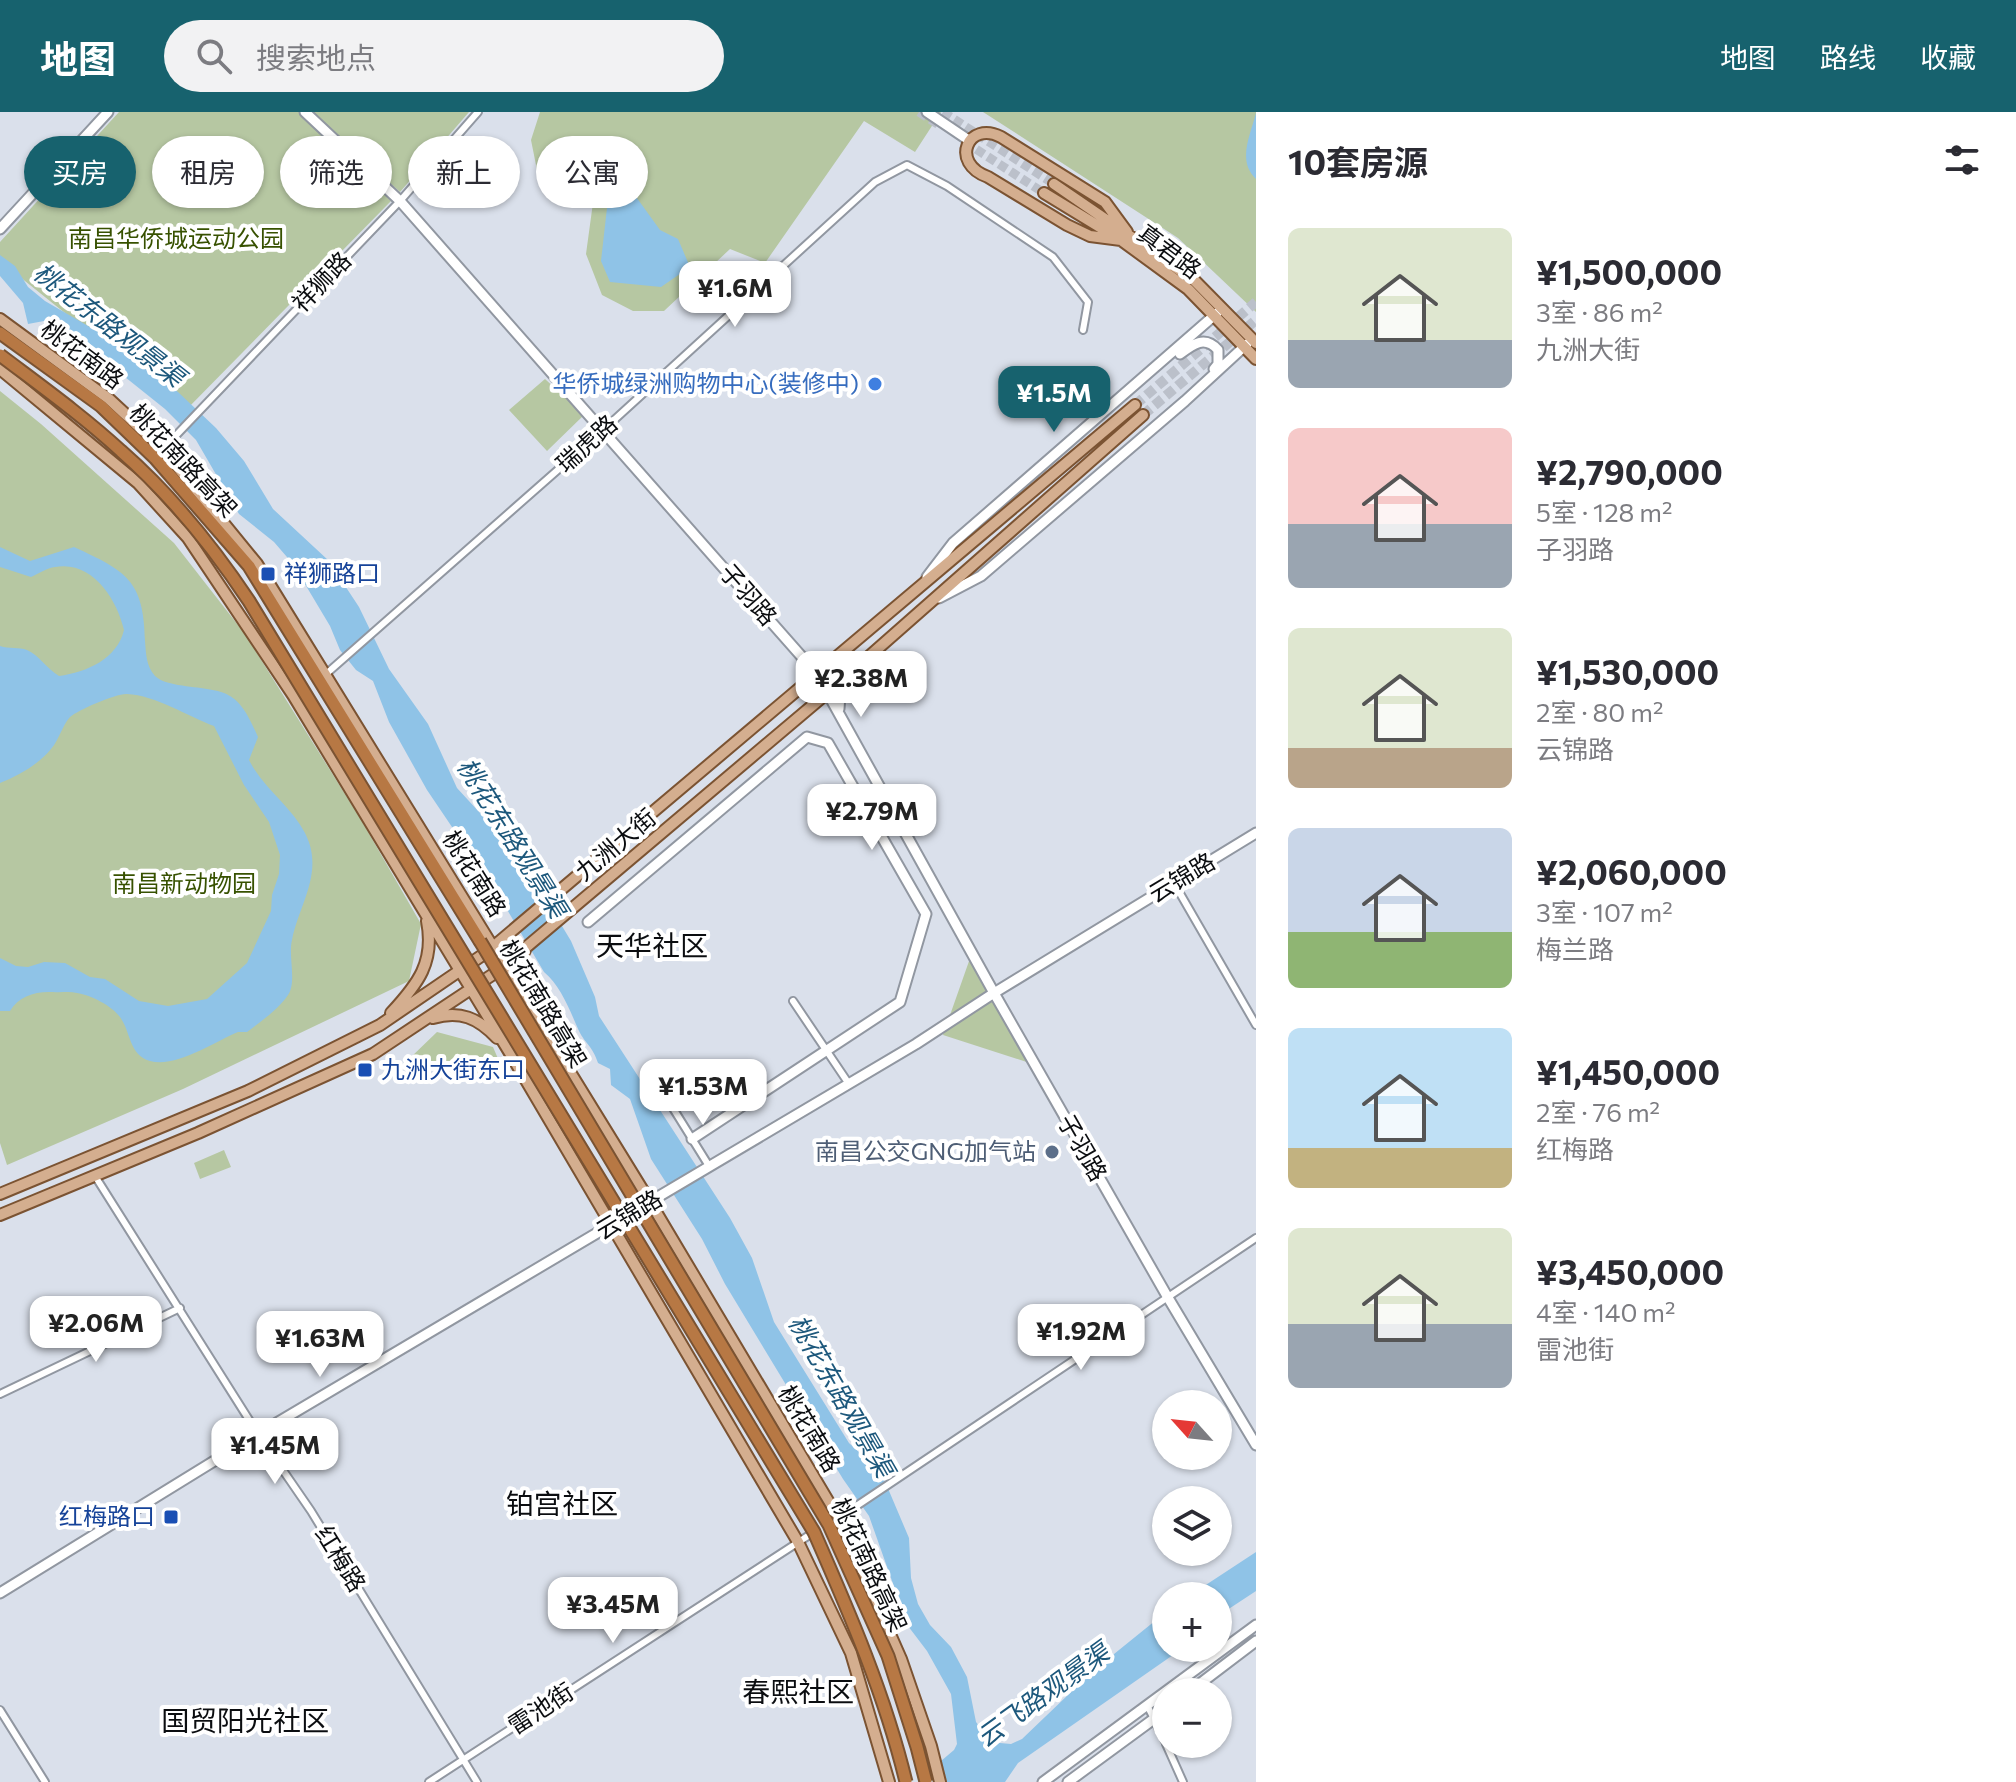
<!DOCTYPE html>
<html lang="zh">
<meta charset="utf-8">
<style>
:root{--surface:#fff;--page:#f2f2f3;--text:#2b2b33;--muted:#7c7c81;--accent:#17626e}
body{margin:0;font-family:Commissioner,"Noto Sans SC",sans-serif;background:var(--page);color:var(--text);height:100vh;display:flex;flex-direction:column;font-size:30px;white-space:nowrap}
*{box-sizing:border-box;margin:0}
p{font-size:26px;color:var(--muted)}
.icon{flex:none;width:44px;height:44px;fill:none;stroke:currentColor;stroke-width:2;stroke-linecap:round;stroke-linejoin:round}
.map{position:relative;flex:1;overflow:hidden}
.sheet{display:flex;flex-direction:column;background:var(--surface);width:760px}
.sheet>*{flex:none}
.top-card{position:absolute;left:24px;top:24px;width:760px;height:72px;display:flex;gap:16px}
.needle{width:52px;rotate:297deg}
.tools{position:absolute;left:1152px;top:1278px;display:grid;gap:16px}
.tools a{display:grid;place-items:center;width:80px;height:80px;border-radius:50%;background:var(--surface);box-shadow:0 2px 6px #0004;font-size:40px}
.price{position:absolute;translate:-50% -68px;padding:0 18px;border-radius:16px;background:#fff;color:#222;font-size:26px;line-height:52px;filter:drop-shadow(0 2px 4px #0008)}
.price::after{content:'';position:absolute;left:50%;top:48px;width:24px;height:18px;margin-left:-12px;background:inherit;clip-path:polygon(0 0,100% 0,50% 100%)}
.price.active{background:var(--accent);color:#fff}
ul{padding:0;list-style:none}
li{display:flex;align-items:center;gap:24px;height:200px;padding:0 32px}
li span{display:grid;place-items:center;flex:none;width:224px;height:160px;border-radius:12px;color:#555}
li>.icon{margin-inline-start:auto}
span .icon{width:96px;height:96px;fill:#fffc;stroke-width:1}
li b{font-size:34px}
h2{display:flex;justify-content:space-between;align-items:center;height:96px;padding:0 32px;font-size:34px}
.chip{padding:0 28px;border-radius:36px;background:var(--surface);box-shadow:0 2px 6px #0004;font-size:28px;line-height:72px}
.chip.active{background:var(--accent);color:#fff}
header{display:flex;align-items:center;gap:48px;box-sizing:border-box;height:112px;padding:0 40px;background:var(--accent);color:#fff}
header strong{font-size:38px}
nav{display:flex;gap:44px;margin-inline-start:auto;font-size:28px}
.search{width:560px;height:72px;background:var(--page);display:flex;align-items:center;gap:20px;box-sizing:border-box;padding:0 28px;border-radius:44px;color:var(--muted);font-size:30px}
main{display:flex;flex:1;min-height:0}
.map>svg:first-child{display:block}
.green{fill:#b6c7a2}
.water{fill:#8fc3e7}
.lines{fill:none;stroke-linecap:round;stroke-linejoin:round}
.secondary-tunnel{stroke:#bbc0ca;stroke-width:9;stroke-dasharray:9 4.5;stroke-linecap:butt}
.primary-tunnel{stroke:#bbc0ca;stroke-width:10;stroke-dasharray:10 5;stroke-linecap:butt}
.street-casing{stroke:#9197a1;stroke-width:10}
.secondary-casing{stroke:#9197a1;stroke-width:13}
.primary-casing{stroke:#7b5332;stroke-width:14}
.highway-casing{stroke:#7b5332;stroke-width:15}
.street{stroke:#fff;stroke-width:6}
.secondary{stroke:#fff;stroke-width:9}
.primary{stroke:#d4ae8f;stroke-width:10}
.highway{stroke:#b77844;stroke-width:11}
.highway-bridge-casing{stroke:#7b5332;stroke-width:15;stroke-linecap:butt}
.highway-bridge{stroke:#b77844;stroke-width:11}
.shop-dot{fill:#3f7fe0;stroke:#fff;stroke-width:3}
.transit-dot{fill:#1a4fb4;stroke:#fff;stroke-width:3}
.service-dot{fill:#5c6f8a;stroke:#fff;stroke-width:3}
.labels{text-anchor:middle;stroke-width:8;stroke-linejoin:round;paint-order:stroke}
.park-label{font-size:24px;fill:#375100;stroke:#fff}
.street-label{font-size:24px;fill:#0b0d10;stroke:#fff}
.shop-label{font-size:24px;fill:#366cbe;stroke:#fff;text-anchor:end}
.transit-label{font-size:24px;fill:#164399;stroke:#fff;text-anchor:start}
.service-label{font-size:24px;fill:#4e5e75;stroke:#fff;text-anchor:end}
.water-label{font-size:26px;font-style:italic;fill:#1d587c;stroke:#fff}
.quarter-label{font-size:28px;fill:#0b0d10;stroke:#fff}
</style>
<header>
<strong>地图</strong>
<div class="search"><svg class="icon" aria-label="search" viewBox="0 0 24 24"><circle cx="10" cy="10" r="6"/><path d="M15 15l6 6"/></svg>搜索地点</div>
<nav><a>地图</a><a>路线</a><a>收藏</a></nav>
</header>
<main>
<div class="map">
<svg width="1256" height="1670" viewBox="0 0 1256 1670">
<rect width="100%" height="100%" fill="#dae0eb"/>
<!-- green -->
<path class="green" d="M 119,0 L 299,0 L 391,89 L 186,298 L 0,149 L 0,130 Z
M 313,0 L 469,0 L 400,80 Z
M 540,0 L 941,0 L 915,40 L 864,9 L 765,151 L 730,137 L 664,199 L 633,199 L 602,183 L 586,142 L 598,54 L 590,46 L 538,63 L 531,28 Z
M 983,0 L 1256,0 L 1256,200 L 1178,126 Z
M 545,267 L 584,303 L 547,339 L 509,298 Z
M 0,279 L 41,312 L 174,431 L 245,522 L 360,706 L 421,812 L 409,869 L 183,977 L 7,1053 L 0,1031 Z
M 974,835 L 1042,955 L 943,923 Z
M 437,920 L 493,935 L 508,970 L 410,946 Z
M 224,1038 L 231,1055 L 200,1067 L 194,1051 Z"/>
<!-- water -->
<path class="water" d="M 1256,1 L 1256,67 C 1237,49 1250,24 1256,1 Z
M 616,57 L 660,118 L 678,127 L 690,155 L 661,175 L 610,170 L 601,149 L 608,87 Z
M 0,143 L 15,154 L 28,175 L 45,189 L 107,225 L 178,280 L 216,316 L 244,349 L 273,397 L 328,448 L 359,495 L 389,557 L 428,612 L 457,676 L 480,701 L 492,705 L 509,726 L 571,829 L 595,885 L 599,904 L 730,1106 L 752,1146 L 774,1210 L 849,1331 L 881,1360 L 909,1426 L 911,1466 L 918,1492 L 930,1513 L 951,1535 L 967,1565 L 976,1610 L 986,1623 L 1000,1631 L 1011,1632 L 1022,1627 L 1093,1559 L 1166,1500 L 1166,1536 L 1183,1536 L 1018,1651 L 1005,1670 L 947,1670 L 941,1649 L 954,1638 L 957,1632 L 951,1582 L 927,1539 L 908,1514 L 869,1404 L 843,1367 L 725,1172 L 702,1127 L 651,1047 L 630,987 L 611,973 L 610,957 L 598,951 C 592,933 586,933 579,919 C 570,899 561,874 544,860 L 502,789 L 427,678 L 389,610 L 373,569 L 356,558 L 340,538 L 330,514 L 293,452 L 274,430 L 239,402 L 196,328 L 165,297 L 65,217 L 44,209 L 28,212 L 23,191 L 0,164 Z
M 0,435 L 30,449 L 74,435 C 126,459 144,468 145,529 C 146,541 146,554 155,564 C 162,570 169,571 178,573 C 226,580 237,575 258,625 L 249,648 C 263,676 291,694 305,721 C 325,760 299,792 292,828 C 288,844 297,870 288,883 C 278,898 261,909 247,920 L 238,920 C 214,930 176,956 150,949 C 129,943 131,920 120,905 C 112,894 91,883 77,881 C 69,879 61,881 53,880 C 35,879 19,884 10,899 L 0,899 L 0,846 L 16,854 L 28,855 L 44,850 L 65,851 L 90,865 L 105,867 L 139,889 L 168,894 L 207,887 L 247,851 L 271,799 L 272,783 L 279,762 L 280,743 L 269,710 L 244,673 L 214,614 C 189,605 155,583 127,582 C 117,581 78,598 70,605 C 62,614 59,628 51,637 C 39,652 18,664 0,671 L 0,534 C 9,537 19,535 27,538 C 40,544 47,557 59,564 C 87,560 117,547 124,518 C 117,487 92,448 55,455 C 47,456 38,462 31,465 L 0,455 Z
M 1256,1440 L 1256,1479 L 1218,1504 L 1218,1484 L 1189,1484 Z"/>
<g class="lines">
<!-- secondary-tunnel -->
<path class="secondary-tunnel" d="M 919,0 L 939,13
M 943,0 L 1054,72
M 965,30 L 1044,81"/>
<!-- primary-tunnel -->
<path class="primary-tunnel" d="M 1135,293 L 1256,190
M 1143,303 L 1256,208"/>
<defs>
<path id="street" d="M 163,337 L 400,89 L 478,0
M 326,562 L 602,319 L 875,70 L 907,53 L 947,74 L 1053,145 L 1088,190 L 1083,218
M 1174,771 L 1256,913
M 793,889 L 849,972
M 671,993 L 709,1054
M 95,1064 L 258,1322 L 311,1399 L 477,1670
M 0,1282 L 180,1196
M 837,1407 L 1256,1126
M 1147,1593 L 1166,1631
M 0,1598 L 45,1670
M 1166,1632 L 1183,1670
M 429,1670 L 814,1420"/>
<path id="secondary" d="M 305,0 L 400,89 L 817,562 L 994,881 L 1167,1184 L 1256,1333
M 927,0 L 970,29
M 0,117 L 108,0
M 1180,242 C 1193,232 1205,223 1218,238 L 1218,252 L 1214,257
M 927,465 L 953,431 L 1217,201
M 939,486 L 981,464 L 1185,289 L 1247,232
M 839,597 L 841,569
M 588,810 L 807,625 L 828,631 L 926,802 L 900,890 L 692,1027
M 0,1481 L 258,1322 L 916,932 L 994,881 L 1256,721
M 1189,1580 L 1256,1529
M 1043,1670 L 1256,1513
M 1068,1670 L 1166,1598"/>
<path id="primary" d="M 1054,72 L 1194,168 L 1256,231
M 1044,81 L 1121,128 L 1188,177 L 1256,247
M 1121,128 L 1090,124 L 1067,113 L 988,65 C 949,51 968,8 1001,25 L 1105,90 L 1127,120
M 0,207 L 109,287 L 163,337 L 257,452 L 650,1090 L 840,1409 L 901,1547 L 931,1634 L 940,1670
M 0,257 L 138,371 L 188,426 L 293,583 L 510,941 L 798,1430 L 851,1541 L 889,1670
M 521,872 L 520,848 L 525,838
M 391,901 C 418,872 435,850 427,809
M 433,906 C 460,898 478,906 497,926
M 0,1082 L 248,979 L 380,913 L 487,840 L 1135,293
M 0,1103 L 198,1021 L 373,942 L 498,859 L 832,577 L 1143,303"/>
<path id="highway" d="M 0,221 L 101,294 L 155,346 L 249,454 L 480,829"/>
</defs>
<!-- street casing -->
<use href="#street" class="street-casing"/>
<!-- secondary casing -->
<use href="#secondary" class="secondary-casing"/>
<!-- primary casing -->
<use href="#primary" class="primary-casing"/>
<!-- highway casing -->
<use href="#highway" class="highway-casing"/>
<!-- street -->
<use href="#street" class="street"/>
<!-- secondary -->
<use href="#secondary" class="secondary"/>
<!-- primary -->
<use href="#primary" class="primary"/>
<!-- highway -->
<use href="#highway" class="highway"/>
<defs>
<path id="highway-bridge" d="M 0,243 C 41,274 83,304 121,339 C 170,382 213,435 249,489 L 814,1420 C 850,1502 885,1583 906,1670
M 480,829 L 829,1413 L 888,1544 L 917,1635 L 926,1670"/>
</defs>
<!-- highway-bridge casing -->
<use href="#highway-bridge" class="highway-bridge-casing"/>
<!-- highway-bridge -->
<use href="#highway-bridge" class="highway-bridge"/>
</g>
<!-- markers -->
<circle class="shop-dot" cx="875" cy="272" r="8"/>
<g class="transit-dot">
<rect x="260" y="454" width="16" height="16" rx="4"/>
<rect x="357" y="950" width="16" height="16" rx="4"/>
<rect x="163" y="1397" width="16" height="16" rx="4"/>
</g>
<circle class="service-dot" cx="1052" cy="1040" r="8"/>
<g class="labels">
<!-- park labels -->
<g class="park-label">
<text x="176" y="135">南昌华侨城运动公园</text>
<text x="184" y="780">南昌新动物园</text>
</g>
<!-- street labels -->
<g class="street-label">
<text transform="translate(1169 140) rotate(37)" y="8">真君路</text>
<text transform="translate(322 170) rotate(-46)" y="8">祥狮路</text>
<text transform="translate(82 243) rotate(37)" y="8">桃花南路</text>
<text transform="translate(587 332) rotate(-42)" y="8">瑞虎路</text>
<text transform="translate(183 349) rotate(47)" y="8">桃花南路高架</text>
<text transform="translate(748 483) rotate(49)" y="8">子羽路</text>
<text transform="translate(616 733) rotate(-40)" y="8">九洲大街</text>
<text transform="translate(474 762) rotate(58)" y="8">桃花南路</text>
<text transform="translate(1182 766) rotate(-31)" y="8">云锦路</text>
<text transform="translate(543 892) rotate(59)" y="8">桃花南路高架</text>
<text transform="translate(1082 1036) rotate(60)" y="8">子羽路</text>
<text transform="translate(629 1103) rotate(-31)" y="8">云锦路</text>
<text transform="translate(809 1317) rotate(59)" y="8">桃花南路</text>
<text transform="translate(340 1447) rotate(58)" y="8">红梅路</text>
<text transform="translate(869 1453) rotate(65)" y="8">桃花南路高架</text>
<text transform="translate(541 1597) rotate(-33)" y="8">雷池街</text>
</g>
<!-- shop labels -->
<g class="shop-label">
<text x="859" y="280">华侨城绿洲购物中心(装修中)</text>
</g>
<!-- transit labels -->
<g class="transit-label">
<text x="284" y="470">祥狮路口</text>
<text x="381" y="966">九洲大街东口</text>
<text x="155" y="1413" text-anchor="end">红梅路口</text>
</g>
<!-- service labels -->
<g class="service-label">
<text x="1036" y="1048">南昌公交GNG加气站</text>
</g>
<!-- water labels -->
<g class="water-label">
<text transform="translate(109 213) rotate(38)" y="9">桃花东路观景渠</text>
<text transform="translate(512 726) rotate(58)" y="9">桃花东路观景渠</text>
<text transform="translate(841 1284) rotate(60)" y="9">桃花东路观景渠</text>
<text transform="translate(1043 1583) rotate(-36)" y="9">云飞路观景渠</text>
</g>
<!-- quarter labels -->
<g class="quarter-label">
<text x="652" y="844">天华社区</text>
<text x="562" y="1402">铂宫社区</text>
<text x="798" y="1590">春熙社区</text>
<text x="245" y="1619">国贸阳光社区</text>
</g>
</g>
</svg>
<div class="tools">
<a><svg class="needle" viewBox="-14 -14 28 28"><path d="M0-13l5 13h-10z" fill="#e53935"/><path d="M0 13l5-13h-10z" fill="#7c7c81"/></svg></a>
<a><svg class="icon" aria-label="layers" viewBox="0 0 24 24"><path d="M12 4l9 5-9 5-9-5zM3 14l9 5 9-5"/></svg></a>
<a>+</a>
<a>−</a>
</div>
<b class="price" style="left:735px;top:217px">¥1.6M</b>
<b class="price active" style="left:1054px;top:322px">¥1.5M</b>
<b class="price" style="left:861px;top:607px">¥2.38M</b>
<b class="price" style="left:872px;top:740px">¥2.79M</b>
<b class="price" style="left:703px;top:1015px">¥1.53M</b>
<b class="price" style="left:96px;top:1252px">¥2.06M</b>
<b class="price" style="left:1081px;top:1260px">¥1.92M</b>
<b class="price" style="left:320px;top:1267px">¥1.63M</b>
<b class="price" style="left:275px;top:1374px">¥1.45M</b>
<b class="price" style="left:613px;top:1533px">¥3.45M</b>
<div class="top-card">
<a class="chip active">买房</a>
<a class="chip">租房</a>
<a class="chip">筛选</a>
<a class="chip">新上</a>
<a class="chip">公寓</a>
</div>
</div>
<section class="sheet">
<h2>10套房源<svg class="icon" aria-label="filters" viewBox="0 0 24 24"><path d="M4 7h16M4 17h16"/><circle cx="9" cy="7" r="2"/><circle cx="15" cy="17" r="2"/></svg></h2>
<ul>
<li><span style="background:linear-gradient(#dfe7d0 70%,#9aa5b1 0)"><svg class="icon" aria-label="home" viewBox="0 0 24 24"><path d="M3 11l9-7 9 7M6 9v11h12V9"/></svg></span><div><b>¥1,500,000</b><p>3室 · 86 m²</p><p>九洲大街</p></div></li>
<li><span style="background:linear-gradient(#f6c9c9 60%,#9aa5b1 0)"><svg class="icon" aria-label="home" viewBox="0 0 24 24"><path d="M3 11l9-7 9 7M6 9v11h12V9"/></svg></span><div><b>¥2,790,000</b><p>5室 · 128 m²</p><p>子羽路</p></div></li>
<li><span style="background:linear-gradient(#dfe7d0 75%,#b9a48a 0)"><svg class="icon" aria-label="home" viewBox="0 0 24 24"><path d="M3 11l9-7 9 7M6 9v11h12V9"/></svg></span><div><b>¥1,530,000</b><p>2室 · 80 m²</p><p>云锦路</p></div></li>
<li><span style="background:linear-gradient(#c9d6e8 65%,#8fb573 0)"><svg class="icon" aria-label="home" viewBox="0 0 24 24"><path d="M3 11l9-7 9 7M6 9v11h12V9"/></svg></span><div><b>¥2,060,000</b><p>3室 · 107 m²</p><p>梅兰路</p></div></li>
<li><span style="background:linear-gradient(#bfe0f5 75%,#c2b280 0)"><svg class="icon" aria-label="home" viewBox="0 0 24 24"><path d="M3 11l9-7 9 7M6 9v11h12V9"/></svg></span><div><b>¥1,450,000</b><p>2室 · 76 m²</p><p>红梅路</p></div></li>
<li><span style="background:linear-gradient(#dfe7d0 60%,#9aa5b1 0)"><svg class="icon" aria-label="home" viewBox="0 0 24 24"><path d="M3 11l9-7 9 7M6 9v11h12V9"/></svg></span><div><b>¥3,450,000</b><p>4室 · 140 m²</p><p>雷池街</p></div></li>
</ul>
</section>
</main>
